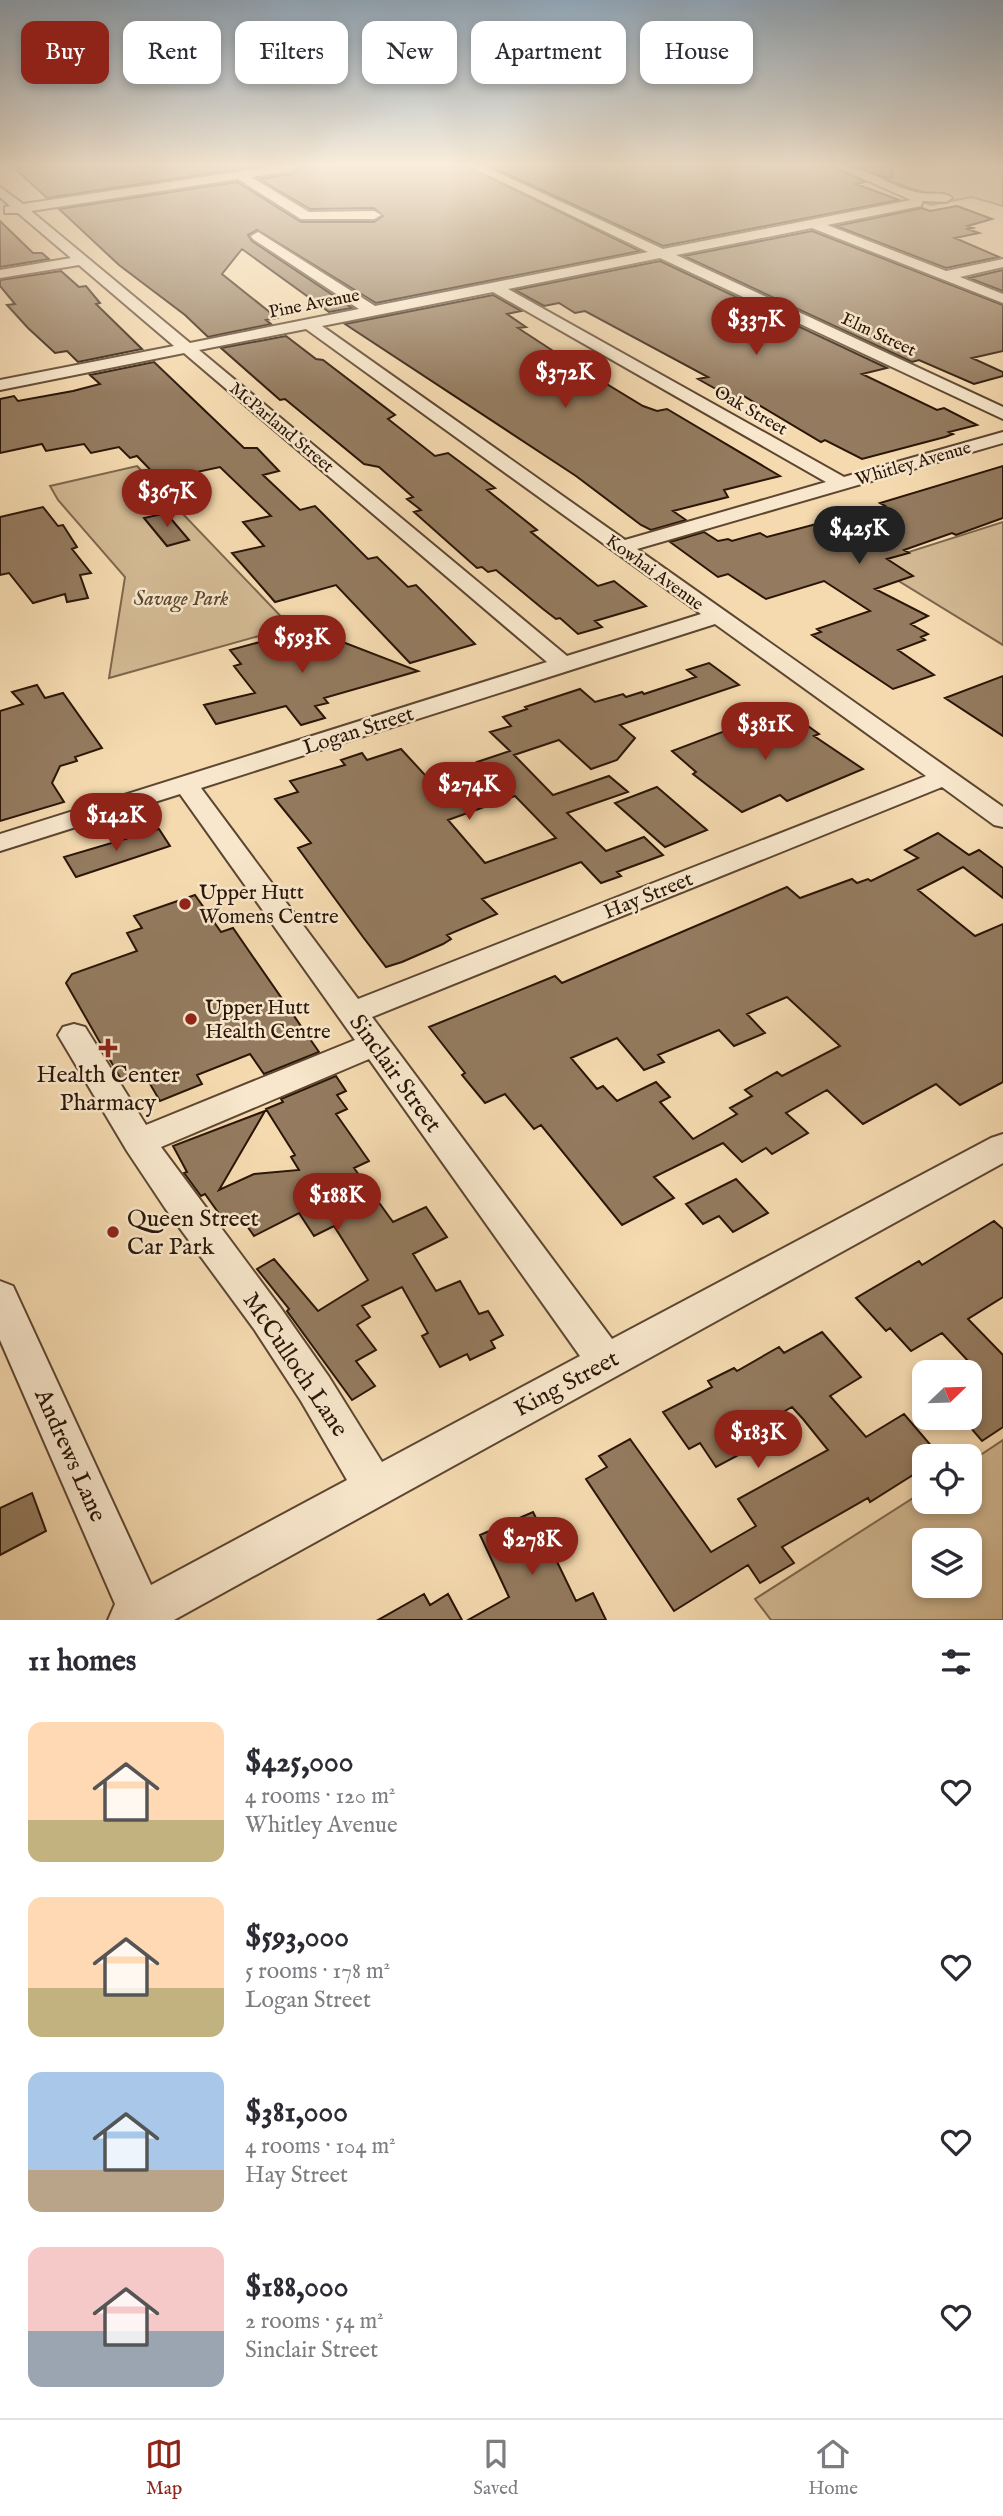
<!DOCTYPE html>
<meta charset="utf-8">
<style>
:root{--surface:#fff;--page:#f7f7f7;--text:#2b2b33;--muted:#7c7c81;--line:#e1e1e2;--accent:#8f2418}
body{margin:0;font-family:"IM FELL English",serif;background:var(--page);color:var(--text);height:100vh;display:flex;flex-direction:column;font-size:26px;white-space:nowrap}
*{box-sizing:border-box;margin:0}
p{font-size:23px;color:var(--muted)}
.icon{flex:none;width:38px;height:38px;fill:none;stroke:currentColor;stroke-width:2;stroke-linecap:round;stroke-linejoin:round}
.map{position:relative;height:1620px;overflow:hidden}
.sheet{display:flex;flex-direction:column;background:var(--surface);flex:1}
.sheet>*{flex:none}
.banner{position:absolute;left:21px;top:21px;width:962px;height:63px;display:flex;gap:14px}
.needle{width:46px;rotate:67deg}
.tools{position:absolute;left:912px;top:1360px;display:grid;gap:14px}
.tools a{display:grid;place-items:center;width:70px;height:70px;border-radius:14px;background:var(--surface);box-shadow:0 4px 10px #0003;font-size:35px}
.price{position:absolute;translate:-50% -60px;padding:0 16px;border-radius:24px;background:var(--accent);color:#fff;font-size:23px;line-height:46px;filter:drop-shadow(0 2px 4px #0008)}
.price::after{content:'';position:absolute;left:50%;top:42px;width:21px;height:16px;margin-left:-10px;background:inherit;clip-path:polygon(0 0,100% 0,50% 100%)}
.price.current{background:#222;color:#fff}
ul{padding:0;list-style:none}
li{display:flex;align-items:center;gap:21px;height:175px;padding:0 28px}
li span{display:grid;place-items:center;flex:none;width:196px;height:140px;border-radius:14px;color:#555}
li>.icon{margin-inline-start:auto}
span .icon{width:84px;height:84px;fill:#fffc;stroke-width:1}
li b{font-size:30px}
h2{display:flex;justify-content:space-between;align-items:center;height:84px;padding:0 28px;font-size:30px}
.tag{padding:0 24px;border-radius:14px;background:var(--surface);box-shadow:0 4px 10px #0003;font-size:24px;line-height:63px}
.tag.current{background:var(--accent);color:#fff}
.tabs{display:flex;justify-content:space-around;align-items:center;height:98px;border-top:2px solid var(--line);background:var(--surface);font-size:19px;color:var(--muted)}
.tabs a{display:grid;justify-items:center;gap:4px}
.tabs .current{color:var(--accent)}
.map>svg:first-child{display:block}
.green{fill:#d2b993;stroke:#7e674d;stroke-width:2;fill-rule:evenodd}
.building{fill:#947b5f;stroke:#2a1507;stroke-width:2;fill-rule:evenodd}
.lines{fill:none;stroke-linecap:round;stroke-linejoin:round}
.minor-casing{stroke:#5d4631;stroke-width:4}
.minor{fill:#f8e7cc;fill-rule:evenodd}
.poi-dot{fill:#8f2418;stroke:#f8e7cc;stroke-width:2.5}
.labels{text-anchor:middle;stroke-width:5;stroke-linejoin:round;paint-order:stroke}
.far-street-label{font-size:18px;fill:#2a1507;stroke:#f8e7cc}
.park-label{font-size:21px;font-style:italic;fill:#5c4631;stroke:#f8e7cc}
.street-label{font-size:21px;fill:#2a1507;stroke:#f8e7cc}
.poi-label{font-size:21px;fill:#2a1507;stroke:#f8e7cc;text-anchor:start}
.near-street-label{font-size:24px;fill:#2a1507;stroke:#f8e7cc}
.near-poi-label{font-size:24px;fill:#2a1507;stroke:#f8e7cc}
</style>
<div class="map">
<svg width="1003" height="1620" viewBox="0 0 1003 1620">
<rect width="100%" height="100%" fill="#f5dab0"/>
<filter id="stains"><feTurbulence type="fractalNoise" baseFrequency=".00286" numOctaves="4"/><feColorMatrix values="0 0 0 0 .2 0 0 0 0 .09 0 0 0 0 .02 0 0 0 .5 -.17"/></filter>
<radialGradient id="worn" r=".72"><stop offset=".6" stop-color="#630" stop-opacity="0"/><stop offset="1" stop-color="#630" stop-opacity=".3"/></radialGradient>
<!-- green -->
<path class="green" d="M 853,167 L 1003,167 L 1003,206 L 972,197 L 931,205 L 926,203 L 928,199 L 925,193 Z
M 137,466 L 291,627 L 109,678 L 125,577 L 58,500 L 50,486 Z
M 1003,522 L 1003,645 L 871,564 Z
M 1003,1440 L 1003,1620 L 771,1620 L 755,1599 L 924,1491 L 924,1502 L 970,1502 L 970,1462 ZM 924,1540 L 970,1540 L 970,1586 L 924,1586 Z"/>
<!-- building -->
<path class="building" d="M 13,167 L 252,167 L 47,198 Z
M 300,167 L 469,167 L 640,251 L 376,303 L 257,230 L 248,235 L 252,241 L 352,308 L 329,312 L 242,249 L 222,274 L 277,318 L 266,320 L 271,324 L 208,337 L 185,315 L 119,265 L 59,209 L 237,182 L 301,222 L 374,222 L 383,216 L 374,208 L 310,209 L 259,179 L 292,174 Z
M 492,167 L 835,167 L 865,182 L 856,184 L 899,200 L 663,246 Z
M 857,167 L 892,167 L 893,177 L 887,178 Z
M 957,206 L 992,219 L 968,226 L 973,228 L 968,229 L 979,233 L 955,238 L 999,257 L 946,268 L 836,226 L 922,208 L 930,211 Z
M 0,221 L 33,253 L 42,253 L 49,259 L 0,267 Z
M 812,231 L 1003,305 L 1003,351 L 972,358 L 1003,372 L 1003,376 L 974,384 L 919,360 L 912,362 L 684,256 Z
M 660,261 L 887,368 L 862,374 L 937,410 L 944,408 L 977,425 L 949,432 L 953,434 L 945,437 L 862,459 L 825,440 L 821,442 L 742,395 L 732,398 L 698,379 L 708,377 L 585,311 L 575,313 L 559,303 L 544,306 L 515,290 Z
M 1003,270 L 1003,291 L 969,278 Z
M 61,271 L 79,287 L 86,286 L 100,303 L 96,304 L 142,349 L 78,362 L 67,351 L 55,353 L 28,328 L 7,305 L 15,304 L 0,286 L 0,280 Z
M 493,295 L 521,311 L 507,314 L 526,327 L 518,328 L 564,358 L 643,406 L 657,411 L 667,409 L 780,476 L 724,490 L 728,497 L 673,511 L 686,520 L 651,530 L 641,525 L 576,476 L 345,324 Z
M 286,336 L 316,359 L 323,360 L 395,415 L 388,419 L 435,456 L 448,453 L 495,488 L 487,490 L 537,530 L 531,532 L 598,586 L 614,581 L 646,606 L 595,621 L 602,627 L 578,634 L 560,618 L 556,619 L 543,609 L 496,570 L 488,572 L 482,567 L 477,568 L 414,512 L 421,510 L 407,499 L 413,497 L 379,467 L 364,464 L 285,399 L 280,400 L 221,348 Z
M 154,362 L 244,448 L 257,448 L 279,471 L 263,475 L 300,510 L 315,506 L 368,559 L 377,557 L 408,587 L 416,585 L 475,644 L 410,663 L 336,585 L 275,602 L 232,553 L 264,546 L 243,522 L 271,516 L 220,467 L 160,480 L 137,456 L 130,458 L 119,447 L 91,453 L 84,444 L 46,451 L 42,444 L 0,453 L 0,399 L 14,396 L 18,401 L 73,391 L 100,384 L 90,375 Z
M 1003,466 L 1003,518 L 956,535 L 952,533 L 904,550 L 909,553 L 887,559 L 913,576 L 875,589 L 928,616 L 911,624 L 928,634 L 921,637 L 925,640 L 898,650 L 934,675 L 893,689 L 812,635 L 821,632 L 817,629 L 870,611 L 824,581 L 766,599 L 728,574 L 718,577 L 670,542 L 704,532 L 718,541 L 728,539 L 732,541 L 760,533 L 767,537 L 885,506 L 880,503 Z
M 43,507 L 58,526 L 63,525 L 77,547 L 72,549 L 91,573 L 80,575 L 88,598 L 67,602 L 65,594 L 33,603 L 9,573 L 0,575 L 0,517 Z
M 166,513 L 189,540 L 167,546 L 144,518 Z
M 309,629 L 418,671 L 324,698 L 328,703 L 315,706 L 325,718 L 301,725 L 286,706 L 216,724 L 204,705 L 255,693 L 234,666 L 241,664 L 230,650 Z
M 709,663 L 739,685 L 620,725 L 635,738 L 617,760 L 591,769 L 559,740 L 514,755 L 553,795 L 609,776 L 628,792 L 567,813 L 606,851 L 644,837 L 663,855 L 617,872 L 621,876 L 601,883 L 581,862 L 482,899 L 497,914 L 447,935 L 451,939 L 443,944 L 402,962 L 386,967 L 363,937 L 298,848 L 311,843 L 275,799 L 298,792 L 290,781 L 345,765 L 341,760 L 362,753 L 367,760 L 401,749 L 448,800 L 496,783 L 477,762 L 510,751 L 490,732 L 511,726 L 503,717 L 527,709 L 525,707 L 580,689 L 595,702 L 623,694 L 626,697 L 642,692 L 644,694 L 696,677 L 687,670 ZM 515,796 L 556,838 L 485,863 L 448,820 Z
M 1003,676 L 1003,736 L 945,698 Z
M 37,685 L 45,698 L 63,693 L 102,748 L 75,757 L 77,761 L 60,766 L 52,783 L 64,802 L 0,821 L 0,711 L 23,704 L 12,692 Z
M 770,714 L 782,723 L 797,718 L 819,734 L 814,736 L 863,769 L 787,801 L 780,795 L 742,812 L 693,774 L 696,772 L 672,751 Z
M 657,787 L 707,830 L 665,847 L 615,803 Z
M 159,829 L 170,846 L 76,877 L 64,857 Z
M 938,833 L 969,855 L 979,850 L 1003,868 L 1003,898 L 963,867 L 918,890 L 975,936 L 1003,924 L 1003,1082 L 960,1105 L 936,1084 L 863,1124 L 827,1090 L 786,1113 L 808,1133 L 772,1154 L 766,1148 L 742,1162 L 723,1143 L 654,1177 L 674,1198 L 622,1225 L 541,1125 L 534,1129 L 505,1094 L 485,1103 L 462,1075 L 465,1073 L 429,1027 L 555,976 L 562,983 L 787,887 L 800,898 L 852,879 L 857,883 L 868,879 L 871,881 L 918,858 L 905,850 ZM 787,997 L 840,1046 L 782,1076 L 777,1072 L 745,1090 L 752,1096 L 730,1108 L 737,1114 L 693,1139 L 660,1102 L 670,1097 L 656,1082 L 617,1101 L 603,1086 L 597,1089 L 571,1058 L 617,1038 L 644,1070 L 664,1062 L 658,1055 L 719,1030 L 734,1046 L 765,1033 L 747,1014 Z
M 195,895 L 221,932 L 233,928 L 319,1052 L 264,1074 L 250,1054 L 197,1075 L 202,1084 L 160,1101 L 143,1072 L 122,1081 L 66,983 L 72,974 L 137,951 L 127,933 L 142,928 L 134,916 Z
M 336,1076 L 346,1091 L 337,1095 L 347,1109 L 336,1114 L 369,1161 L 354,1168 L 393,1222 L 426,1207 L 447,1237 L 413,1254 L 436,1291 L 460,1281 L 479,1314 L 488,1311 L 503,1335 L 491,1341 L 495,1348 L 470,1360 L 467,1354 L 440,1367 L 422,1336 L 428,1333 L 402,1287 L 362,1306 L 370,1317 L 357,1325 L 376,1350 L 356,1361 L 375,1386 L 352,1400 L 287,1311 L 289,1309 L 257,1269 L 274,1259 L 318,1311 L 368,1280 L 334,1226 L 314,1236 L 299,1213 L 254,1236 L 240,1216 L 225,1222 L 205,1194 L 201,1196 L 187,1177 L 184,1173 L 187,1172 L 173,1146 L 265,1111 L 219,1190 L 254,1174 L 299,1170 L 291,1157 L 295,1155 L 266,1109 L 283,1102 L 281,1099 Z
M 736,1179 L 768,1213 L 733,1232 L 719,1216 L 703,1224 L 686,1204 Z
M 994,1221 L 1003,1229 L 1003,1297 L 968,1319 L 1003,1355 L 1003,1427 L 982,1441 L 970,1427 L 970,1372 L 958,1372 L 971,1364 L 942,1333 L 911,1351 L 890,1328 L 886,1331 L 856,1298 L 919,1261 L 922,1265 Z
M 822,1332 L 861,1377 L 830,1396 L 866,1437 L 904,1414 L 940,1456 L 924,1456 L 924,1468 L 870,1502 L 868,1498 L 782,1547 L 794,1563 L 760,1583 L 748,1565 L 674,1611 L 586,1479 L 607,1467 L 599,1456 L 630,1439 L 711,1552 L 756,1526 L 738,1499 L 828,1450 L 803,1419 L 792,1407 L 755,1428 L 760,1435 L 743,1444 L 748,1450 L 716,1467 L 700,1443 L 689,1449 L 663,1412 L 712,1387 L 708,1381 L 734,1368 L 737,1371 L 779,1347 L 784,1353 Z
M 32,1493 L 46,1531 L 0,1555 L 0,1508 Z
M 533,1512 L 576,1601 L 593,1593 L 606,1620 L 468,1620 L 509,1597 L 480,1535 Z
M 424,1594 L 430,1605 L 448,1594 L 462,1620 L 378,1620 Z"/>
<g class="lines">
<defs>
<path id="minor" d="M 269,167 L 298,167 L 292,171 L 251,177 L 309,212 L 374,211 L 381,215 L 374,219 L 301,219 L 238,179 L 31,211 L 190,343 L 359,309 L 253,239 L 251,236 L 258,232 L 375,306 L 648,252 L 471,167 L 486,167 L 663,249 L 911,200 L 837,167 C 868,166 891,188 921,193 C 931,195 944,191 952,198 L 946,202 L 923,201 L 921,206 L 827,225 L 946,271 L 1003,259 L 1003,267 L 960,277 L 1003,294 L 1003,303 L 812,228 L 676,255 L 1003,407 L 1003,419 L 660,258 L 508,289 L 844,477 L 1003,432 L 1003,443 L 637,549 L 1003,807 L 1003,827 L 994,825 L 942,787 L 372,1017 L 612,1339 L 991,1138 L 1003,1134 L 1003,1163 L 174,1620 L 108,1620 L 115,1604 L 0,1340 L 0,1281 L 13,1286 L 151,1585 L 347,1480 L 301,1401 L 254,1329 L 165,1208 L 127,1151 L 58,1035 L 63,1027 L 74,1024 L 85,1027 L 146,1125 L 355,1040 L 180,794 L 0,851 L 0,834 L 547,662 L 184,353 L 0,390 L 0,380 L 174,346 L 79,265 L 0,278 L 0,270 L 71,258 L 18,213 L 5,213 L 5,207 L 10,206 L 0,197 L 0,187 L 23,204 ZM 493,292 L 826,482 L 625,540 L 322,326 ZM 306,329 L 701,614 L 567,656 L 199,350 ZM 715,624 L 926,776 L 358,999 L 201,788 ZM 369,1059 L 580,1356 L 382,1462 L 329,1377 L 280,1307 L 161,1147 Z"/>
</defs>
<!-- minor casing -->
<use href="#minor" class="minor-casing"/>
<!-- minor -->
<use href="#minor" class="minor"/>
</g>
<!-- sky -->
<linearGradient id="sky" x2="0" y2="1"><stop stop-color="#91a8bb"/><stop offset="0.42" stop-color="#faeedb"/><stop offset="1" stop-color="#faeedb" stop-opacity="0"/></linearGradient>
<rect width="1003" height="394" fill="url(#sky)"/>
<!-- markers -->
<g class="poi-dot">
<circle cx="185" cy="904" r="7"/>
<circle cx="191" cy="1019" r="7"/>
<path d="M104.5 1037.5h7v7h7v7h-7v7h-7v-7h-7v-7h7z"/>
<circle cx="113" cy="1232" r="7"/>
</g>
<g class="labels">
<!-- far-street labels -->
<g class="far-street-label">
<text transform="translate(314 303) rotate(-11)" y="6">Pine Avenue</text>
<text transform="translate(879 334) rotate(25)" y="6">Elm Street</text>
<text transform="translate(751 410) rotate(30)" y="6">Oak Street</text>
<text transform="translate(282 427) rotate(40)" y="6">McParland Street</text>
<text transform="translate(913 463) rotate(-16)" y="6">Whitley Avenue</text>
<text transform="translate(655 572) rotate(36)" y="6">Kowhai Avenue</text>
</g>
<!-- park labels -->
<g class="park-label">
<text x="181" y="605">Savage Park</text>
</g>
<!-- street labels -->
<g class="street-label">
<text transform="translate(358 730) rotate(-18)" y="7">Logan Street</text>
<text transform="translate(648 895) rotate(-22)" y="7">Hay Street</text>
</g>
<!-- poi labels -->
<g class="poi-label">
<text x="199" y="899">Upper Hutt<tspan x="199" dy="24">Womens Centre</tspan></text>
<text x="205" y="1014">Upper Hutt<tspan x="205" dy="24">Health Centre</tspan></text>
</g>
<!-- near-street labels -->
<g class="near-street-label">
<text transform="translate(396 1073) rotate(54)" y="8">Sinclair Street</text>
<text transform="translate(296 1364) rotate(56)" y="8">McCulloch Lane</text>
<text transform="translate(566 1383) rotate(-28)" y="8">King Street</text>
<text transform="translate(71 1455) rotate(66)" y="8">Andrews Lane</text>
</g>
<!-- near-poi labels -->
<g class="near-poi-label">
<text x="108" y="1082">Health Center<tspan x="108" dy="28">Pharmacy</tspan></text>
<text x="127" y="1226" text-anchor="start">Queen Street<tspan x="127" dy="28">Car Park</tspan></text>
</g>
</g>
<rect width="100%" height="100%" filter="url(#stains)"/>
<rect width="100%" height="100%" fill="url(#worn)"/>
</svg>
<div class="tools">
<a><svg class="needle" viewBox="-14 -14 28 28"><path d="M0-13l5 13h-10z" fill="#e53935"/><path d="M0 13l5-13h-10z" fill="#7c7c81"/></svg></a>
<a><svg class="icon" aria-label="locate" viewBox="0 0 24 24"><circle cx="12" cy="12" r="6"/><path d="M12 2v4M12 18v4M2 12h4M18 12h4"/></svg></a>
<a><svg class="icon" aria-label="layers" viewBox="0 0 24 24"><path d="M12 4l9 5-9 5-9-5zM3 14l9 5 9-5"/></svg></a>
</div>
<b class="price" style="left:756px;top:357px">$337K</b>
<b class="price" style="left:565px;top:410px">$372K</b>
<b class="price" style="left:167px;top:529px">$367K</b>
<b class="price current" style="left:859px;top:566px">$425K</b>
<b class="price" style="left:302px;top:675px">$593K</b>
<b class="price" style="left:765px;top:762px">$381K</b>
<b class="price" style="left:469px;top:822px">$274K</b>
<b class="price" style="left:116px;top:853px">$142K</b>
<b class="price" style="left:337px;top:1233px">$188K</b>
<b class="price" style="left:758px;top:1470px">$183K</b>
<b class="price" style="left:532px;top:1577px">$278K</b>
<div class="banner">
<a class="tag current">Buy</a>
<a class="tag">Rent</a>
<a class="tag">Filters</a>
<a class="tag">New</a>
<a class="tag">Apartment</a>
<a class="tag">House</a>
</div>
</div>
<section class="sheet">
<h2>11 homes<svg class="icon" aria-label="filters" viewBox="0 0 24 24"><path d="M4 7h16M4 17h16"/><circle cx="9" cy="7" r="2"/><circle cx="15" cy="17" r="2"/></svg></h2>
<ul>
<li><span style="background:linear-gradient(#ffd9b3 70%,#c2b280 0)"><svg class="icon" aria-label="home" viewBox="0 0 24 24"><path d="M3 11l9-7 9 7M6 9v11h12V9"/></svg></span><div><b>$425,000</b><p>4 rooms · 120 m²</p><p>Whitley Avenue</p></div><svg class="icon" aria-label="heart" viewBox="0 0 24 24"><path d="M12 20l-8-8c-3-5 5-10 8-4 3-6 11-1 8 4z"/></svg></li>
<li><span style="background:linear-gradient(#ffd9b3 65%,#c2b280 0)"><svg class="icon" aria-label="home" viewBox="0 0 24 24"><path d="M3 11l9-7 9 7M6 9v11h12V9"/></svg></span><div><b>$593,000</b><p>5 rooms · 178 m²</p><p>Logan Street</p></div><svg class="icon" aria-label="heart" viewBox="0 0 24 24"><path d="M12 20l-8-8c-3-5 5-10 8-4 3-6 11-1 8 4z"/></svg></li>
<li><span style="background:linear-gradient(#a9c7e8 70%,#b9a48a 0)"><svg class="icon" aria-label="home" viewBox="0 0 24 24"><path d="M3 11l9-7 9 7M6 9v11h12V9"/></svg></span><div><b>$381,000</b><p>4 rooms · 104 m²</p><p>Hay Street</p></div><svg class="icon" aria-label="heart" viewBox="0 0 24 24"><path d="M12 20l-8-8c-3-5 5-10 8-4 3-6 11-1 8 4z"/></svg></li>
<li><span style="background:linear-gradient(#f6c9c9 60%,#9aa5b1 0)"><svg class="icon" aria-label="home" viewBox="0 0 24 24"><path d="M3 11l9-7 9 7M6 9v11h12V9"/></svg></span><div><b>$188,000</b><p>2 rooms · 54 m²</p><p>Sinclair Street</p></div><svg class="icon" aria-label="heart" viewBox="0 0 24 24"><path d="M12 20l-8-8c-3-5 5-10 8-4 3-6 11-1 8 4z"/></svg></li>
</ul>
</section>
<nav class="tabs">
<a class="current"><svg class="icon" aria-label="map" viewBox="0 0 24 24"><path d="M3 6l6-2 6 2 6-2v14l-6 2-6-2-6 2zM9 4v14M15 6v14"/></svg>Map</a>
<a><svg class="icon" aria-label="saved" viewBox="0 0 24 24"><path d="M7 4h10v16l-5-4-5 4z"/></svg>Saved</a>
<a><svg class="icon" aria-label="home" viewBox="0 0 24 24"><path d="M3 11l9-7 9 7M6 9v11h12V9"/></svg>Home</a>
</nav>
